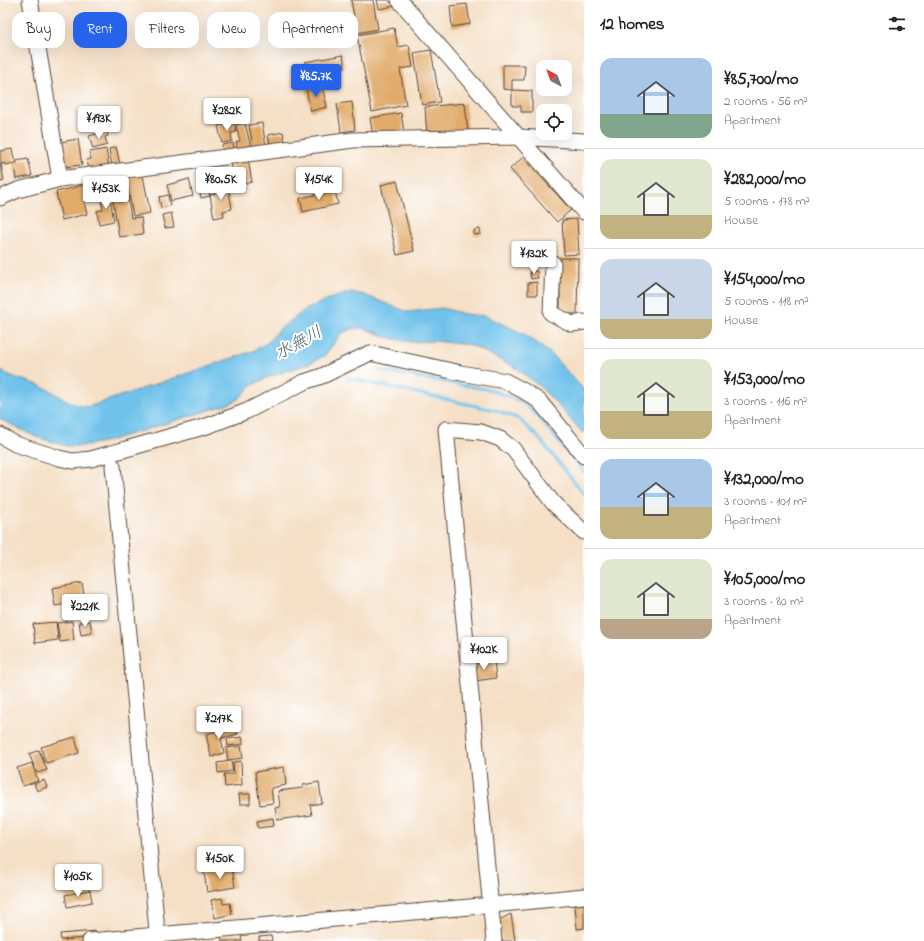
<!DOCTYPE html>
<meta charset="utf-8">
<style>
:root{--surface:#fff;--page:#f6f6f6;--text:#222;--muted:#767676;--line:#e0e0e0;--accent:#2563eb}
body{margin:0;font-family:"Indie Flower","Klee One",sans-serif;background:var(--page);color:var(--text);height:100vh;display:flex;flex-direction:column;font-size:15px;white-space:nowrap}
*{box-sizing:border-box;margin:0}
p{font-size:13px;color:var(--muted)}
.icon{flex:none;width:22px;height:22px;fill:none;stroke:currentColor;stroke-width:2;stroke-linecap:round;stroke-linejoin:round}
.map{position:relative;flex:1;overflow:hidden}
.drawer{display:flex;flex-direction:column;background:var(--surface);width:340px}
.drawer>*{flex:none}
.guide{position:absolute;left:12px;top:12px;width:380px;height:36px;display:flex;gap:8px}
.needle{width:26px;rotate:319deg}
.controls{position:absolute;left:536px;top:60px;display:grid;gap:8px}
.controls a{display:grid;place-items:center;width:36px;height:36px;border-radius:8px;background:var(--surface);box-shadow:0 4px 16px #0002;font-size:20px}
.price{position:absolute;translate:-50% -34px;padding:0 9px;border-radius:4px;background:#fff;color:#222;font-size:13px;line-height:26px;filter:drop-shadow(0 1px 2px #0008)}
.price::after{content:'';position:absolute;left:50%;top:24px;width:12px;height:9px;margin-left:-6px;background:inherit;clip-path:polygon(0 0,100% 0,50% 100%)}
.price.on{background:var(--accent);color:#fff}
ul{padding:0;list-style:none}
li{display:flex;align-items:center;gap:12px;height:100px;padding:0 16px}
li+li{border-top:1px solid var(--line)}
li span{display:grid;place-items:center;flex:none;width:112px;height:80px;border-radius:12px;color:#555}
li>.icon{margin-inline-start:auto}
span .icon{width:48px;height:48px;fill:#fffc;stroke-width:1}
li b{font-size:17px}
h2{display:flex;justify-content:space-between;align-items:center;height:48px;padding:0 16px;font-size:17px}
.tag{padding:0 14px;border-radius:12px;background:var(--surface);box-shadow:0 4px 16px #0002;font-size:14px;line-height:36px}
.tag.on{background:var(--accent);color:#fff}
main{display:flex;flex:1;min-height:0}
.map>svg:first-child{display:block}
.water{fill:#6fc2eb;stroke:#557684}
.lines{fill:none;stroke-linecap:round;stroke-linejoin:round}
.stream{stroke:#6fc2eb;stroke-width:3}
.building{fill:#e1ab6b}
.minor-casing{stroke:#574537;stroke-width:17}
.minor{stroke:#fff;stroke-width:15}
.labels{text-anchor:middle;stroke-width:4;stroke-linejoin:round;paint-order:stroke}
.water-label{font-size:17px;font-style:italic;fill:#4d5f66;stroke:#fff}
</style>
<main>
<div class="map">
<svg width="584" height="941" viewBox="0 0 584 941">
<rect width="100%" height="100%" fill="#fff"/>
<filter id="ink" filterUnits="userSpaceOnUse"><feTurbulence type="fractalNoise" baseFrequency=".025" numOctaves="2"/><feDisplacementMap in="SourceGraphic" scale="8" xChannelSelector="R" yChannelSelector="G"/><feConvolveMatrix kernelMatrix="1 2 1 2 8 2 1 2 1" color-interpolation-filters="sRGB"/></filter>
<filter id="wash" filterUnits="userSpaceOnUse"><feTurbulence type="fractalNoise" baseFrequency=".012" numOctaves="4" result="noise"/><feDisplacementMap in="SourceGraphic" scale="16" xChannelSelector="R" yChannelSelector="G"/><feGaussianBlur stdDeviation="0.9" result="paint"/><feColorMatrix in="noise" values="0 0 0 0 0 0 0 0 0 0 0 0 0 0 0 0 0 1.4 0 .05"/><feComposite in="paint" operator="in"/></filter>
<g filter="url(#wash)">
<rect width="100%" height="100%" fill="#f5e0c7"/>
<!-- water -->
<path class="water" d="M 351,292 L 364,295 L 408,312 L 442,308 L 465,314 L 485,316 L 526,335 L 551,354 L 584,390 L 584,434 L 555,402 L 538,385 L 516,368 L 471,345 L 435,341 L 411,342 L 390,338 L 363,328 L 351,329 L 342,333 L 324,356 L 308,364 L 268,377 L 251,386 L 239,399 L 229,404 L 108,441 L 82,446 L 67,446 L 36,437 L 0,419 L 0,370 C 13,379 29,380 43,387 C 59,394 70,406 88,407 L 253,351 L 267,343 L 281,328 L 305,310 L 326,300 Z"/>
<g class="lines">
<!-- stream -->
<path class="stream" d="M 377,370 L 491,390 L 523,402 L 544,424 L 584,472
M 347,378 L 499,411 L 519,419 L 538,437 L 584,494"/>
</g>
<g id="blocks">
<!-- building -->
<path class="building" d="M 351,0 L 373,0 L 378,29 L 357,33 Z
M 377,0 L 388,0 L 394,6 L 379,9 Z
M 467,4 L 470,24 L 452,27 L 450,6 Z
M 394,28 L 398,47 L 409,45 L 413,67 L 400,69 L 406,105 L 372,112 L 357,35 Z
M 431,50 L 440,102 L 422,105 L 414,53 Z
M 343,55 L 345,68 L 308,75 L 305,62 Z
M 503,65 L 525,65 L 524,80 L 512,80 L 512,90 L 503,89 Z
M 322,86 L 327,107 L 311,111 L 306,89 Z
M 512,90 L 532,91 L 532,112 L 521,112 L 521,106 L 512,106 Z
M 352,102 L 355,130 L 341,132 L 337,104 Z
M 465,103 L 468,133 L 427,136 L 425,107 Z
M 401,113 L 404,132 L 373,137 L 370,118 Z
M 234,123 L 236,132 L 231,133 L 232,141 L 222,143 L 218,126 Z
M 245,123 L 251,148 L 238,151 L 236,142 L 240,141 L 236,125 Z
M 262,123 L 266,146 L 253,148 L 249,125 Z
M 107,131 L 108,136 L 105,137 L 107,145 L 93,149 L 89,136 Z
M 283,132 L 285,142 L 270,145 L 268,135 Z
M 78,139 L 82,165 L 64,167 L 60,142 Z
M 233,143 L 235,150 L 223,153 L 222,145 Z
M 116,147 L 120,164 L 112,166 L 109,149 Z
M 12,149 L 15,163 L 5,165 L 4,163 L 1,164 L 4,181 L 0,182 L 0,151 Z
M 106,149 L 109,167 L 89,170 L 87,160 L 91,159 L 90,152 Z
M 523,157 L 571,210 L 557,222 L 510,169 Z
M 28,159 L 32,176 L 16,179 L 14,165 L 17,164 L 16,161 Z
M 248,159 L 252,182 L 235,185 L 231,162 Z
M 143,175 L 150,213 L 133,216 L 126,178 Z
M 107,179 L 109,191 L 94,194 L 92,182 Z
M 189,179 L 193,196 L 171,201 L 167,185 Z
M 397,181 L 414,251 L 397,255 L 381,185 Z
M 88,184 L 91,200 L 84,202 L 87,214 L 62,220 L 56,192 Z
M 207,184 L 210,196 L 201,198 L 198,186 Z
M 126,186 L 131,218 L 141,217 L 143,234 L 119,237 L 111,188 Z
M 228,186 L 232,209 L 223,211 L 224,216 L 214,218 L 210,195 L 215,194 L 214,188 Z
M 335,191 L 338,204 L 303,212 L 300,198 Z
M 109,193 L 114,221 L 99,224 L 97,211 L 103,210 L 100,195 Z
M 168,195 L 170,206 L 161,208 L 159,197 Z
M 171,213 L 174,227 L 165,228 L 162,215 Z
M 577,219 L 579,254 L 564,255 L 562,220 Z
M 480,229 L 481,234 L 474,235 L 474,230 Z
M 560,258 L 578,258 L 577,314 L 560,314 Z
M 532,263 L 537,263 L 537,267 L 532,268 Z
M 530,271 L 537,271 L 538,278 L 531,279 Z
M 537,282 L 537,295 L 528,295 L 528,283 Z
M 82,583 L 85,601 L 55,606 L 52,588 Z
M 72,621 L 74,640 L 60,642 L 57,623 Z
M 90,621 L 92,633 L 81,635 L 79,622 Z
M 56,622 L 58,640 L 35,643 L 33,624 Z
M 494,661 L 496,678 L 475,681 L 473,664 Z
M 236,726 L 238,734 L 221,738 L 224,753 L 211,757 L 206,734 Z
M 75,737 L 79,753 L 46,763 L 41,747 Z
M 242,737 L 243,744 L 228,746 L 227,739 Z
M 241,746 L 243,758 L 228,760 L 226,748 Z
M 39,750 L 47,770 L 37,773 L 29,754 Z
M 231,761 L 233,771 L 218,773 L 217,763 Z
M 241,761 L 242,785 L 225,787 L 224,774 L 234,774 L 233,762 Z
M 32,763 L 38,781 L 23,786 L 17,768 Z
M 284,767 L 286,785 L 271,788 L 273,803 L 260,805 L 255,772 Z
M 44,780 L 47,787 L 37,791 L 34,784 Z
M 319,782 L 322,803 L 310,805 L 312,815 L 277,820 L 275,808 L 280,807 L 278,791 L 303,788 L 303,785 Z
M 239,794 L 250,794 L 250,804 L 240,804 Z
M 273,818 L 274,826 L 258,828 L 257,821 Z
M 232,867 L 235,887 L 207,892 L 204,872 Z
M 90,890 L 92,902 L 67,907 L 65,895 Z
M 222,898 L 223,904 L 230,903 L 232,914 L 215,918 L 211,900 Z
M 584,904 L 584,928 L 577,929 L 575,905 Z
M 511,914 L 515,941 L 502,941 L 499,920 Z
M 96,931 L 96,937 L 61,940 L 60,934 Z
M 241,934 L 242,941 L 222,941 L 221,936 Z
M 271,936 L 272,941 L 259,941 L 259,937 Z"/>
</g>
</g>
<g filter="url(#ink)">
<use href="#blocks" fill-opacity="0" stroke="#574537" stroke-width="1"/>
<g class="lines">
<defs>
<path id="minor" d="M 30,0 L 60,179
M 399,0 L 584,212
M 0,198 L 18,190 L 60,179 L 353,140 L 519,137 L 584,141
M 553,263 L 551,313 L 572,324 L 584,322
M 0,435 L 15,444 L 59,458 L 73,461 L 91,459 L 207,426 L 247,411 L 304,382 L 322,376 L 370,353 L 461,373 L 505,381 L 524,391 L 539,401 L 584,456
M 113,466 L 158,941
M 90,941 L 492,905 L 584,896
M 494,941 L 446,429 L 481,432 L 500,439 L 513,449 L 553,503 L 584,532"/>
</defs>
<!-- minor casing -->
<use href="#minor" class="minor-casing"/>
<!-- minor -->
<use href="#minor" class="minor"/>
</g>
</g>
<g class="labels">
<!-- water labels -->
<g class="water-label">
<text transform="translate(298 342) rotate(-29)" y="6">水無川</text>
</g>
</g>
</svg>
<div class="controls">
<a><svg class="needle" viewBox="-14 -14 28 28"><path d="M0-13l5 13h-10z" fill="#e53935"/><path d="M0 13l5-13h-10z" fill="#767676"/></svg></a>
<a><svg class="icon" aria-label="locate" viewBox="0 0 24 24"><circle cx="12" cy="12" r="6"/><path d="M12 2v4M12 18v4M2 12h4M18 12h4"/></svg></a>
</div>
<b class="price on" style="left:316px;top:98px">¥85.7K</b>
<b class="price" style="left:227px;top:132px">¥282K</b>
<b class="price" style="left:99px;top:140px">¥193K</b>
<b class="price" style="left:221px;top:201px">¥80.5K</b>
<b class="price" style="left:319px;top:201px">¥154K</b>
<b class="price" style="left:106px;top:210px">¥153K</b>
<b class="price" style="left:534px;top:275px">¥132K</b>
<b class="price" style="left:85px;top:628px">¥221K</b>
<b class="price" style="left:484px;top:671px">¥102K</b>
<b class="price" style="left:219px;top:740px">¥217K</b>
<b class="price" style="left:220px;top:880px">¥150K</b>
<b class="price" style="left:78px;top:898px">¥105K</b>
<div class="guide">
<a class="tag">Buy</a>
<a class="tag on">Rent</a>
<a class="tag">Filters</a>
<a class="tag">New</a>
<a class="tag">Apartment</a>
</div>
</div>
<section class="drawer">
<h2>12 homes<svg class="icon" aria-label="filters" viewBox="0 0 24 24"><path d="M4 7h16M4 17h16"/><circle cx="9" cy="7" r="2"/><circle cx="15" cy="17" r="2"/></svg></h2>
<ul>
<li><span style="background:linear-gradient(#a9c7e8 70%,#7fa58c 0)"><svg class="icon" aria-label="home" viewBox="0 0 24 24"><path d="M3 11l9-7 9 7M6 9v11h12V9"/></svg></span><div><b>¥85,700/mo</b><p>2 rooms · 56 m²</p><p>Apartment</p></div></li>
<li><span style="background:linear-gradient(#dfe7d0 70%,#c2b280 0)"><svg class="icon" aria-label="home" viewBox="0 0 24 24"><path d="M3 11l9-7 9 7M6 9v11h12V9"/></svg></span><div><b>¥282,000/mo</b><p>5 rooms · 178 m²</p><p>House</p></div></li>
<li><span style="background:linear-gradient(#c9d6e8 75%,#c2b280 0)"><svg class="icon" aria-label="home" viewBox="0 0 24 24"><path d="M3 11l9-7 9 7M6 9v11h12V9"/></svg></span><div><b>¥154,000/mo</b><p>5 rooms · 118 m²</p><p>House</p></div></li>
<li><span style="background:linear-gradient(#dfe7d0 65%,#c2b280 0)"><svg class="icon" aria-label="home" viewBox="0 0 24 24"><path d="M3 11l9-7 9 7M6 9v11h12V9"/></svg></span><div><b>¥153,000/mo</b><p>3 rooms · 116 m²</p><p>Apartment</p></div></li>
<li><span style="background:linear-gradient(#a9c7e8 60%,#c2b280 0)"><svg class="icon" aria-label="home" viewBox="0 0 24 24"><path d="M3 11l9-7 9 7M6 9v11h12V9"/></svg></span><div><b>¥132,000/mo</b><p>3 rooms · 101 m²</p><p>Apartment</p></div></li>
<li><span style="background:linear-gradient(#dfe7d0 75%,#b9a48a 0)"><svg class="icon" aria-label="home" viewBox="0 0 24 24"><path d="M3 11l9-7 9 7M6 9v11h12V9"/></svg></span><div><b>¥105,000/mo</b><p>3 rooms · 80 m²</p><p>Apartment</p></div></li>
</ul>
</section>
</main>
